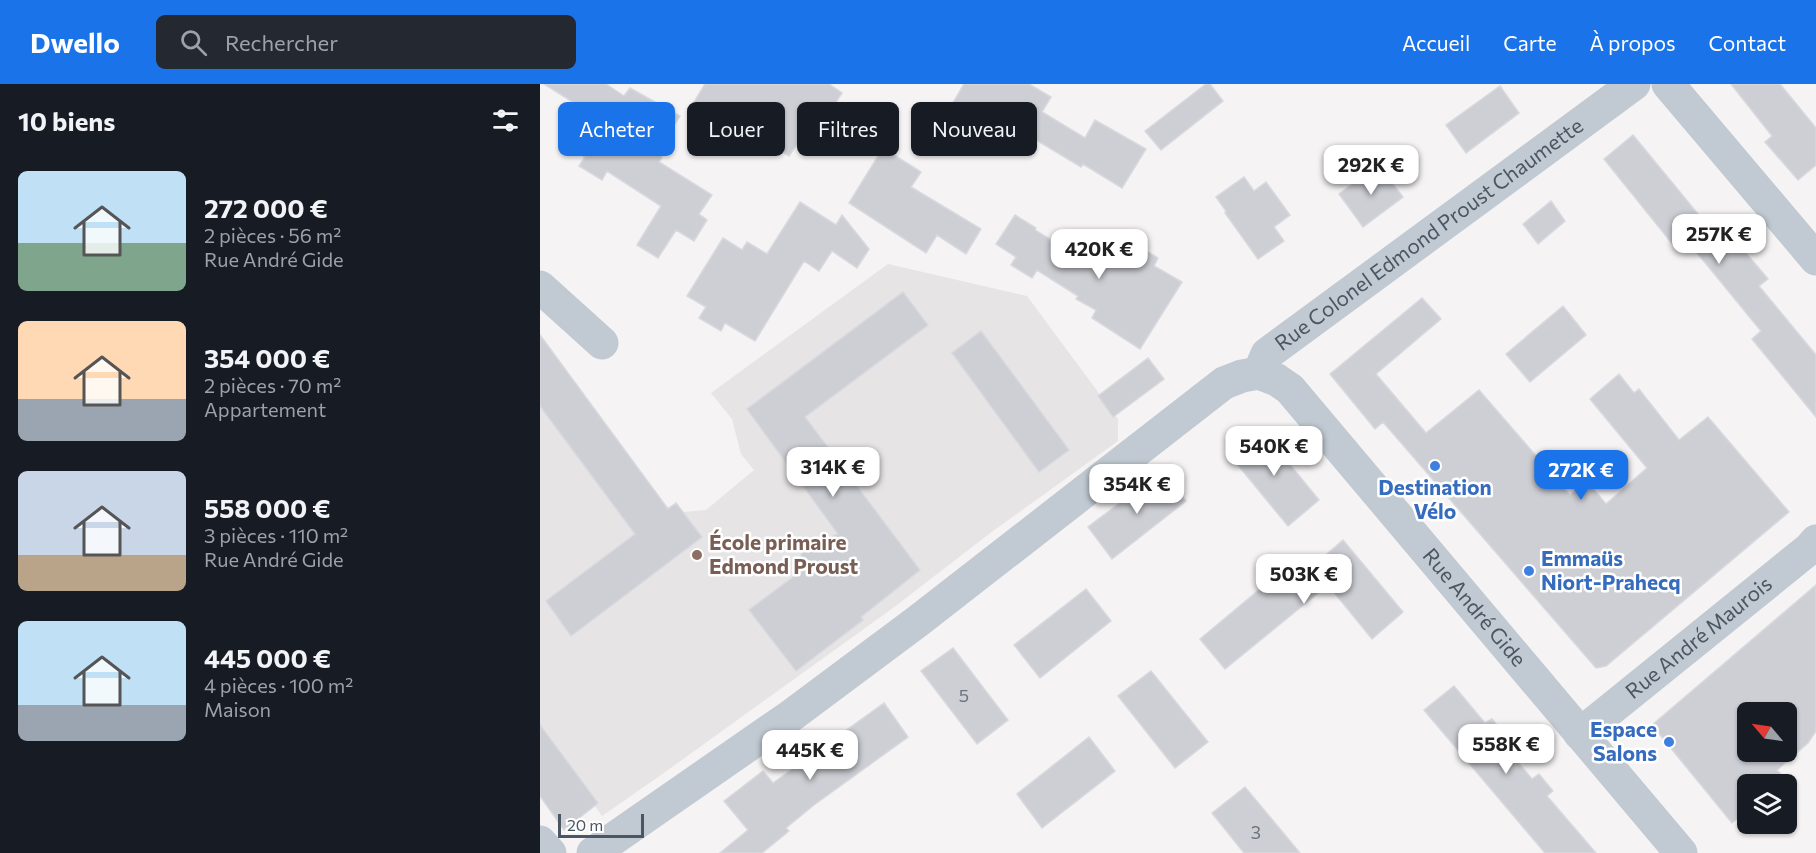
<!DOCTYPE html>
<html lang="fr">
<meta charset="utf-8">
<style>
:root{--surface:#171b24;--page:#242831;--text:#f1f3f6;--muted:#9ea1a6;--accent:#1a73e8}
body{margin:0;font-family:Commissioner,sans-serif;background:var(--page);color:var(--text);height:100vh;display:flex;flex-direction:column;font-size:22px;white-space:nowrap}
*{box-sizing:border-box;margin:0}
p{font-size:20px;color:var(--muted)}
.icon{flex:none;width:33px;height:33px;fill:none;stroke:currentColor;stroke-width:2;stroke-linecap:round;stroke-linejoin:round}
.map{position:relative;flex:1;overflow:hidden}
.sheet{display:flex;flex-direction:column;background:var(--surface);width:540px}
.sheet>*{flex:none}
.guide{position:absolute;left:18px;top:18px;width:570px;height:54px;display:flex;gap:12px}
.needle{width:39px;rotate:299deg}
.buttons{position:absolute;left:1197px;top:618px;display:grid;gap:12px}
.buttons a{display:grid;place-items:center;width:60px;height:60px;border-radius:9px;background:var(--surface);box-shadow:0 2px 4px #0004;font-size:30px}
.scale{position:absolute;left:18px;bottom:15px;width:86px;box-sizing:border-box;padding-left:6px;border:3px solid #4a5661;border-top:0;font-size:16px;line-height:21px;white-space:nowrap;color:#4a5661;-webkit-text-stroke:4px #fff;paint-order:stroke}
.price{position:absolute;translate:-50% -51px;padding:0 14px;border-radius:12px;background:#fff;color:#222;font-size:20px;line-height:39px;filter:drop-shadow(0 2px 3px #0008)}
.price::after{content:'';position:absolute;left:50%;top:36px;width:18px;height:14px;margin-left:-9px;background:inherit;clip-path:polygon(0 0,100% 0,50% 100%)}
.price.active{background:var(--accent);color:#fff}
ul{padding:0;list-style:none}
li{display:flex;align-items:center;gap:18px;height:150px;padding:0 18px}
li span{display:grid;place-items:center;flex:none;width:168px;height:120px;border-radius:9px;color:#555}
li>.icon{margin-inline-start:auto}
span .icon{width:72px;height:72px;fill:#fffc;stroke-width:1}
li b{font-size:26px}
h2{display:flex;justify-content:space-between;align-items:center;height:72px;padding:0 18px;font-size:26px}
.tag{padding:0 21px;border-radius:9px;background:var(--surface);box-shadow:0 2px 4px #0004;font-size:21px;line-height:54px}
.tag.active{background:var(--accent);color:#fff}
header{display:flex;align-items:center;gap:36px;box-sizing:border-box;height:84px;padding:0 30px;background:var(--accent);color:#fff}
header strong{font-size:28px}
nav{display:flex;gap:33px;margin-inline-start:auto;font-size:21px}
.search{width:420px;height:54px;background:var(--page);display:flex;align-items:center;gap:15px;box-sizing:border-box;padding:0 21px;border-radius:9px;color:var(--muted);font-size:22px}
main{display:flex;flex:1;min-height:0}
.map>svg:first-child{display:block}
.education{fill:#e6e4e5}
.building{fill:#cdcfd5;stroke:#d7d9de;stroke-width:1.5;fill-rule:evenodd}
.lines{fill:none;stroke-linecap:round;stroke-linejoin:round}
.minor{stroke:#c1cad2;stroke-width:33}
.shop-dot{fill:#3f7fe0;stroke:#fff;stroke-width:2}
.education-dot{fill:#8d6e63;stroke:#fff;stroke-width:2}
.labels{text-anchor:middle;stroke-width:5;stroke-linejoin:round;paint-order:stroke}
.number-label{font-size:18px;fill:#6b747e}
.street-label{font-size:21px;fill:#4a5661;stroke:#fff}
.shop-label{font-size:21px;font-weight:bold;fill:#366cbe;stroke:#fff}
.education-label{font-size:21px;font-weight:bold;fill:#785e54;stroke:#fff;text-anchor:start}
</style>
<header>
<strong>Dwello</strong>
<div class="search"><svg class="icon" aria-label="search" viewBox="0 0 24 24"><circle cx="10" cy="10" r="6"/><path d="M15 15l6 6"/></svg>Rechercher</div>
<nav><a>Accueil</a><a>Carte</a><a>À propos</a><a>Contact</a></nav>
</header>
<main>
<section class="sheet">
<h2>10 biens<svg class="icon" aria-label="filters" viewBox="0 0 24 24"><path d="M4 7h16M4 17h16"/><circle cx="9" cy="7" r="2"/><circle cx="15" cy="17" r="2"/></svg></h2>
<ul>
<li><span style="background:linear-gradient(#bfe0f5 60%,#7fa58c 0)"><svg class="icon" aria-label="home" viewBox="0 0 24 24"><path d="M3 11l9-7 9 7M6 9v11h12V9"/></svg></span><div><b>272 000 €</b><p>2 pièces · 56 m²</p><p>Rue André Gide</p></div></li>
<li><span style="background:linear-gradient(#ffd9b3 65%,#9aa5b1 0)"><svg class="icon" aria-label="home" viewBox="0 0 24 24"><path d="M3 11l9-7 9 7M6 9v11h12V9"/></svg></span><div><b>354 000 €</b><p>2 pièces · 70 m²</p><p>Appartement</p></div></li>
<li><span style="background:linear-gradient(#c9d6e8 70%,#b9a48a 0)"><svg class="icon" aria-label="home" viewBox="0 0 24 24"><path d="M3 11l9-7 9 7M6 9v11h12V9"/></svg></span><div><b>558 000 €</b><p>3 pièces · 110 m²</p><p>Rue André Gide</p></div></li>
<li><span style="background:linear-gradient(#bfe0f5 70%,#9aa5b1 0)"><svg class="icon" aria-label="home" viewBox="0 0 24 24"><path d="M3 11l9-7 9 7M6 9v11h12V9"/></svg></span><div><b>445 000 €</b><p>4 pièces · 100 m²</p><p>Maison</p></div></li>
</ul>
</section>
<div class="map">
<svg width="1276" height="769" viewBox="0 0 1276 769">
<rect width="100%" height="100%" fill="#f5f3f3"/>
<!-- education -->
<path class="education" d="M 348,180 L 487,212 L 578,335 L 578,357 L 449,450 L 353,524 L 121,691 L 62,732 L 55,722 L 24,746 L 0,712 L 0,251 L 127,424 L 136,419 L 144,428 L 166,426 L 214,386 L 201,370 L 192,335 L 171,309 Z"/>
<!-- building -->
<path class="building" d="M 4,0 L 66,0 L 84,12 L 90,4 L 140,32 L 116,69 L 122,73 L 119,78 L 172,111 L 159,130 L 167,136 L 154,157 L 136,146 L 118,174 L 97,161 L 121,122 L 67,87 L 62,96 L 39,82 L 45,73 L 25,61 L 47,27 Z
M 165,0 L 289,0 L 302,9 L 276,49 L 268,44 L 249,72 L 221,55 L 216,64 L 151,23 Z
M 424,0 L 489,0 L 511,13 L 502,28 L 545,54 L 555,36 L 606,65 L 582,104 L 543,80 L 541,83 L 488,51 L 475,71 L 456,59 L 452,66 L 429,52 L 435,44 L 407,29 Z
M 666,0 L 670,0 L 683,17 L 621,66 L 605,47 Z
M 1191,0 L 1240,0 L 1276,44 L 1276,81 L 1258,96 L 1225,58 L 1232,52 Z
M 960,2 L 979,29 L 926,69 L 906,41 Z
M 1093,51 L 1186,164 L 1195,156 L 1228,195 L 1219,202 L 1276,271 L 1276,333 L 1212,255 L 1221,247 L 1144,153 L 1134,162 L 1064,75 Z
M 343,64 L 381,88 L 371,103 L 441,145 L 426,170 L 397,151 L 386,169 L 309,119 Z
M 838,81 L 863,113 L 823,143 L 799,110 Z
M 704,93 L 714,107 L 726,98 L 750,131 L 734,143 L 744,157 L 718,175 L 685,129 L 686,127 L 676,113 Z
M 1011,117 L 1025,137 L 998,160 L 983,140 Z
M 260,118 L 296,141 L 302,131 L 329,165 L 317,184 L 292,167 L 279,187 L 264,177 L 215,257 L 185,239 L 181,247 L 159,234 L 166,223 L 147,212 L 183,154 L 202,166 L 207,158 L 227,170 Z
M 475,131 L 496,144 L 495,146 L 556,184 L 573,156 L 593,169 L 598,162 L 618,174 L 614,182 L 642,198 L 600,265 L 552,234 L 556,226 L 536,215 L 538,212 L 497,186 L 492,194 L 471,181 L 476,173 L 456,160 Z
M 363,208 L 388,241 L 265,333 L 380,486 L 321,533 L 323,536 L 256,587 L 209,526 L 261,487 L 260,473 L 265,463 L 298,450 L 207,325 Z
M 882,214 L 901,235 L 836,290 L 886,349 L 939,306 L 1030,411 L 1047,397 L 1066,420 L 1107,384 L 1050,315 L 1079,290 L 1094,309 L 1099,305 L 1139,356 L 1168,333 L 1249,428 L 1066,582 L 1056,584 L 843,338 L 835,345 L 790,290 Z
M 1023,222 L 1046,251 L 990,298 L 966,270 Z
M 441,247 L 529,366 L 499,388 L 412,269 Z
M 0,251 L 128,425 L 136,419 L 162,453 L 31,552 L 6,517 L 95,450 L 0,322 Z
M 608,274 L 624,295 L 573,333 L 558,312 Z
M 719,343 L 779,416 L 748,442 L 688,369 Z
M 622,387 L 646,417 L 572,475 L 548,443 Z
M 803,456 L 863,528 L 832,555 L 788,501 L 685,585 L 660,555 L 732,495 L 743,508 Z
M 1276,501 L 1276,647 L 1268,659 L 1237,686 L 1250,700 L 1208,700 L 1208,726 L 1192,739 L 1112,641 ZM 1208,628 L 1246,628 L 1246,668 L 1208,668 Z
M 546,505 L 571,537 L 500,594 L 474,561 Z
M 413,564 L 468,636 L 437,660 L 381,587 Z
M 611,587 L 668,658 L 635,684 L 578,612 Z
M 914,602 L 945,639 L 952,635 L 966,652 L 960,657 L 992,695 L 999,690 L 1013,707 L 1007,712 L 1056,769 L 1005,769 L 884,626 Z
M 344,619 L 368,653 L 274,721 L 246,744 L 249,747 L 222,769 L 180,769 L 208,746 L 184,717 L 223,687 L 233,699 Z
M 0,641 L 58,719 L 24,746 L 0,712 Z
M 549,653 L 575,687 L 502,744 L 477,710 Z
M 705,703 L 760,769 L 704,769 L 672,729 Z"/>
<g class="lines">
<!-- minor -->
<g class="minor">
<path d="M 1128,0 L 1276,175"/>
<path d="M 0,203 L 62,259"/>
<path id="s1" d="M 719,289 L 737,296 L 750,305 L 1141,769"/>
<path id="s2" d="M 719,289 L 727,270 L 1094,0"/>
<path id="s3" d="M 1040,650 L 1269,465 L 1276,457"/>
<path d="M 0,758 L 10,769"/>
<path d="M 53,769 L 252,631 L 378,537 L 684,299 L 702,292 L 719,289"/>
</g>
</g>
<!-- markers -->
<g class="shop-dot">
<circle cx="895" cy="382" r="6"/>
<circle cx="989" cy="487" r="6"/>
<circle cx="1129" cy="658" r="6"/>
</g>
<circle class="education-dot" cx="157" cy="471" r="6"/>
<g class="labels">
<!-- number labels -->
<g class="number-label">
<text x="424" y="618">5</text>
<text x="716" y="755">3</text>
</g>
<!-- street labels -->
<g class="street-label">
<text dy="7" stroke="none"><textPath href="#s2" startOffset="222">Rue Colonel Edmond Proust Chaumette</textPath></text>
<text dy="7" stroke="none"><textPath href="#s1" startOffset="321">Rue André Gide</textPath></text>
<text dy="7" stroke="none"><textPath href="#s3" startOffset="153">Rue André Maurois</textPath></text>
</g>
<!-- shop labels -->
<g class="shop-label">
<text x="895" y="411">Destination<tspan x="895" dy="24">Vélo</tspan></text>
<text x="1001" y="482" text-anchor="start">Emmaüs<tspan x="1001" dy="24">Niort-Prahecq</tspan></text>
<text x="1117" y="653" text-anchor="end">Espace<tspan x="1117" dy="24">Salons</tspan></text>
</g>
<!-- education labels -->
<g class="education-label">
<text x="169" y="466">École primaire<tspan x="169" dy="24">Edmond Proust</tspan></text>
</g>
</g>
</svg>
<div class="buttons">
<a><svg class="needle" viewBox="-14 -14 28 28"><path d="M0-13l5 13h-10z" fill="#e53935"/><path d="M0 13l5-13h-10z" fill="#9ea1a6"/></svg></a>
<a><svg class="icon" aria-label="layers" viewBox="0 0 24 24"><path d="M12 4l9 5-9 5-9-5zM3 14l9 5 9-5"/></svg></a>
</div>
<div class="scale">20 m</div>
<b class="price" style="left:831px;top:112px">292K €</b>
<b class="price" style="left:1179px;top:181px">257K €</b>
<b class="price" style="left:559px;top:196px">420K €</b>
<b class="price" style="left:734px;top:393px">540K €</b>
<b class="price" style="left:293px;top:414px">314K €</b>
<b class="price active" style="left:1041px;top:417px">272K €</b>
<b class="price" style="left:597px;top:431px">354K €</b>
<b class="price" style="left:764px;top:521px">503K €</b>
<b class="price" style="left:966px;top:691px">558K €</b>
<b class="price" style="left:270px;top:697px">445K €</b>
<div class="guide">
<a class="tag active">Acheter</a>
<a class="tag">Louer</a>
<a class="tag">Filtres</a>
<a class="tag">Nouveau</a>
</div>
</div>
</main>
